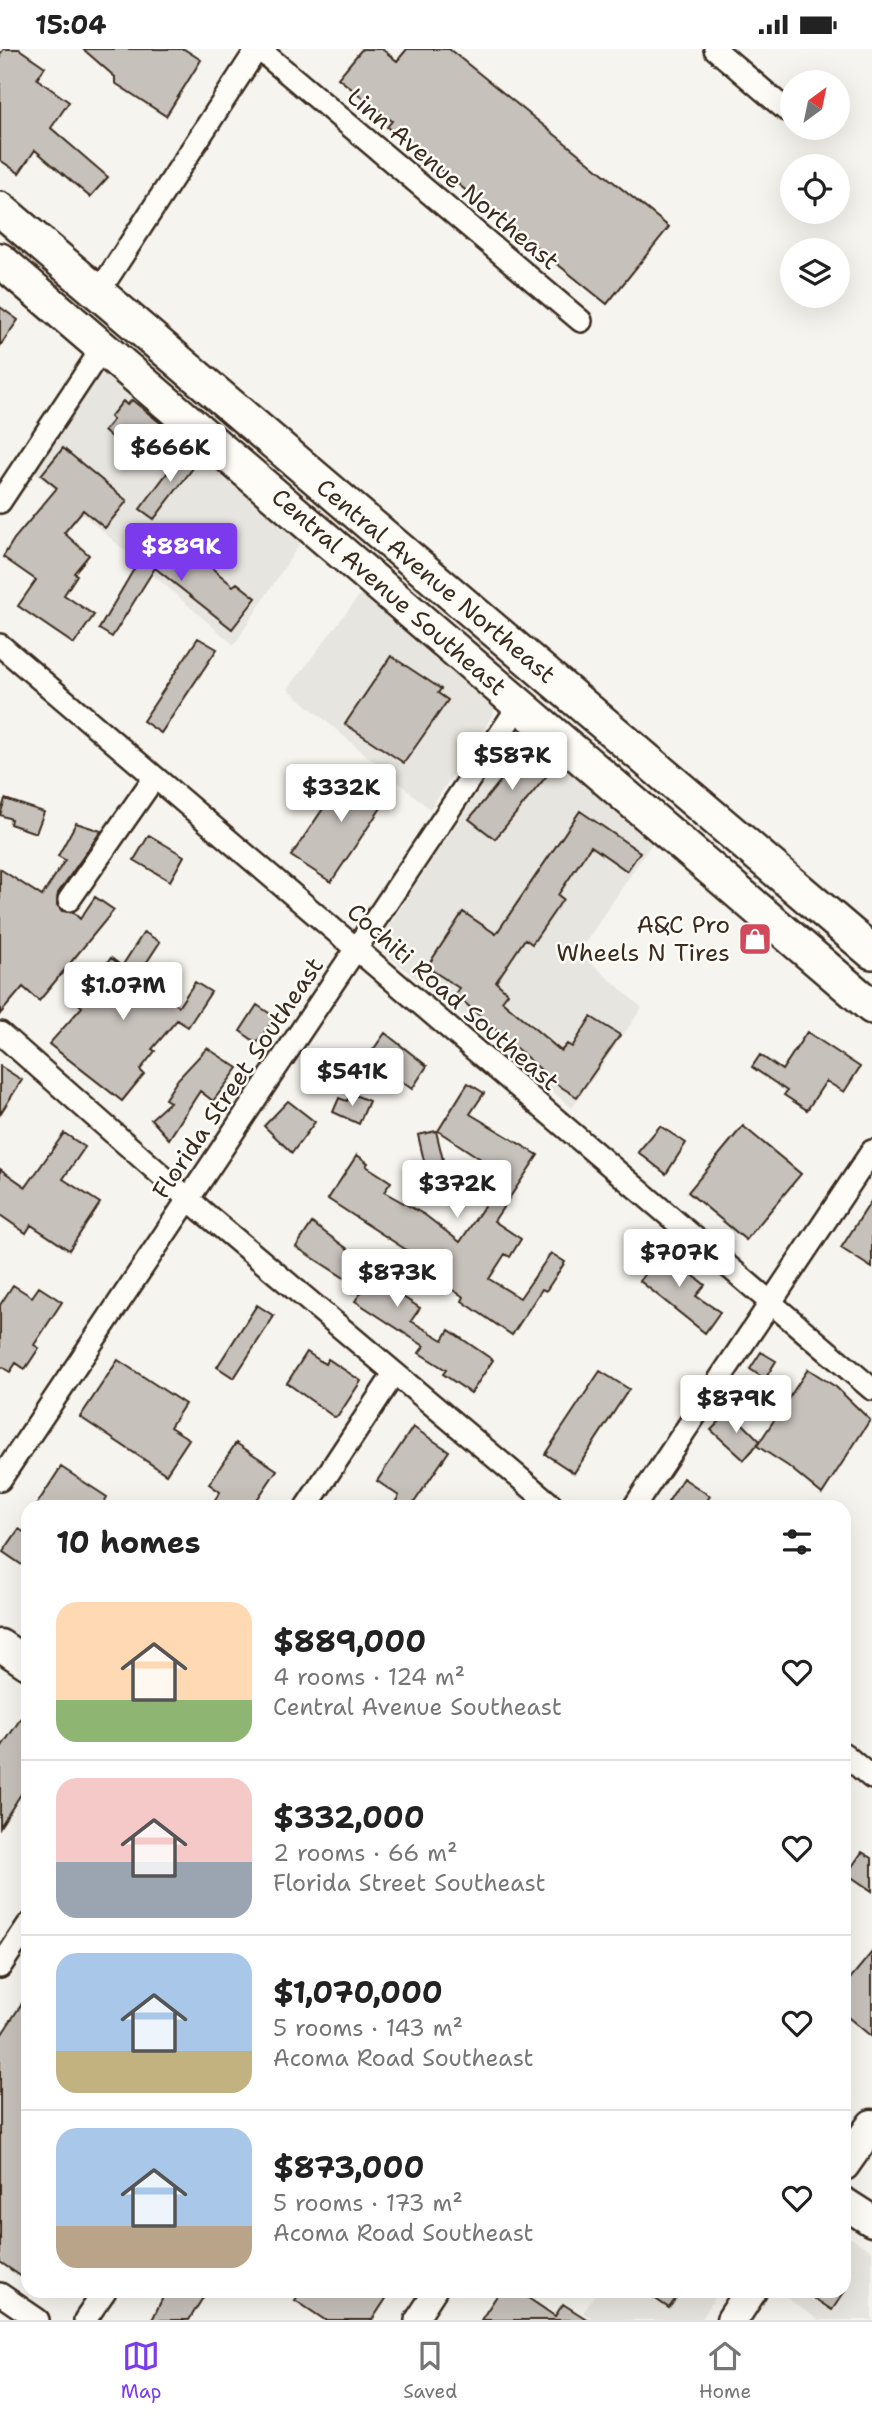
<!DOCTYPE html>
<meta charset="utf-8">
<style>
:root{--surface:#fff;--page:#f2f2f2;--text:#222;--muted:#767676;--line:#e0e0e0;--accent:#7c3aed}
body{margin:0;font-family:"Shantell Sans",sans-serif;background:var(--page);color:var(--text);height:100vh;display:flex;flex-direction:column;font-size:26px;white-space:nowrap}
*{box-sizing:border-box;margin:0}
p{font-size:23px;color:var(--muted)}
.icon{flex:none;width:38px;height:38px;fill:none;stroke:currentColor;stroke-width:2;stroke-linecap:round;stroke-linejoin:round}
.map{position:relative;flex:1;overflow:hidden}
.sheet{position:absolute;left:21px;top:1451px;width:830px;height:798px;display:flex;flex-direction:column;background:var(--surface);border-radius:21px;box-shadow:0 7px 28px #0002}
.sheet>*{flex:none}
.needle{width:46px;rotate:33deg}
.controls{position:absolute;left:780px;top:21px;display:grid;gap:14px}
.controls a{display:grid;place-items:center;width:70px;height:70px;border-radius:50%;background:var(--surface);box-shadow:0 7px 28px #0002;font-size:35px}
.price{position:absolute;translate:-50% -60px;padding:0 16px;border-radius:7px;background:#fff;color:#222;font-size:23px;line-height:46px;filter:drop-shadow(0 2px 4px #0008)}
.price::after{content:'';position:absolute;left:50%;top:42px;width:21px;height:16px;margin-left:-10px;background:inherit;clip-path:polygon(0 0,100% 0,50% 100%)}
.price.selected{background:var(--accent);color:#fff}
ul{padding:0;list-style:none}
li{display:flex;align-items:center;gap:21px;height:175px;padding:0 35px}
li+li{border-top:2px solid var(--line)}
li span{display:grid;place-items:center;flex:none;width:196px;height:140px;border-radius:21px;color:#555}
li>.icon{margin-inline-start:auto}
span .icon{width:84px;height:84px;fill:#fffc;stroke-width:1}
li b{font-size:30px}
h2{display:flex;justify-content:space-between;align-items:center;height:84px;padding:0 35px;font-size:30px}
.status{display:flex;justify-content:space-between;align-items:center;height:49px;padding:0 35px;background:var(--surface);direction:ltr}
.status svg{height:19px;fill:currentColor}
.tabs{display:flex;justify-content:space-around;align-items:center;height:98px;border-top:2px solid var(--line);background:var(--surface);font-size:19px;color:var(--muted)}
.tabs a{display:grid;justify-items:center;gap:4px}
.tabs .selected{color:var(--accent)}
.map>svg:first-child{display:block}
.built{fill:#e7e5df}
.building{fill:#c7c1bb;stroke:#3b2a1e;stroke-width:2}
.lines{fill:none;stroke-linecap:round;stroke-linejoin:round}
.street-casing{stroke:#3b2a1e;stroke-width:26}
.secondary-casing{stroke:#3b2a1e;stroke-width:35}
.primary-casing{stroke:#3b2a1e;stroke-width:38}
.street{stroke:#fdfcf7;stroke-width:21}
.secondary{stroke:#fdfcf7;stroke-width:30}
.primary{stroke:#fdfcf7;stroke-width:33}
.labels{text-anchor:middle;stroke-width:5;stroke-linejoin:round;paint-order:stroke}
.street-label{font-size:24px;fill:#3b2a1e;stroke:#fdfcf7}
.poi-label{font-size:24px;fill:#3b2a1e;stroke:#fdfcf7;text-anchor:end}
</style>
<div class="status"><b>15:04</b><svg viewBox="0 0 49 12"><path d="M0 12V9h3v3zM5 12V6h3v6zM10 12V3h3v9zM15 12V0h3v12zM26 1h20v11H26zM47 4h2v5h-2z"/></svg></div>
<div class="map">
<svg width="872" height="2271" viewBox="0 0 872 2271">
<rect width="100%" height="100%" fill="#f5f4ee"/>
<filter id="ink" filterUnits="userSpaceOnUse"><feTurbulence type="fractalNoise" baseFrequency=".0143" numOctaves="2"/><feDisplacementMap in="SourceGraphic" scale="14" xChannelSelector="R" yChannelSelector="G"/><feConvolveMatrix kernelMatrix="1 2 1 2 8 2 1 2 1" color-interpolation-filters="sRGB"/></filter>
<g filter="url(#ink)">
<!-- built -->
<path class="built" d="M 107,322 L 304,488 L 234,596 L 34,423 L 99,328 Z
M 365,539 L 494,648 L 494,664 L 430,760 L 288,640 Z
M 521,677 L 656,788 L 579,903 L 642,959 L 572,1059 L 384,903 L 378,893 Z
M 844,2185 L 872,2202 L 872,2271 L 819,2271 L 781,2245 L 783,2242 L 844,2242 Z
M 598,2242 L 719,2242 L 701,2271 L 595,2271 L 583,2264 Z"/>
<!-- building -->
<path class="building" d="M 4,0 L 19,0 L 45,18 L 37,30 L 69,53 L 51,79 L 108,128 L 90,148 L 35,101 L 19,124 L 0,111 L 0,5 Z
M 83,0 L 184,0 L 201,11 L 166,67 L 115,34 L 115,28 Z
M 362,0 L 382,0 L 397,12 L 407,0 L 449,0 L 669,178 L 607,255 L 387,78 L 392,72 L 338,29 Z
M 0,258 L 18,271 L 0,297 Z
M 132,351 L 163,376 L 136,409 L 104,382 L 113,371 L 110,368 L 123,352 L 127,356 Z
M 63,399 L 127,452 L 105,479 L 83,461 L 64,484 L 89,506 L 74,524 L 77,526 L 64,546 L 94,566 L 74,595 L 18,557 L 36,531 L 3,508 L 14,490 L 57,439 L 41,426 Z
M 186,399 L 200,410 L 154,470 L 140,460 Z
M 166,480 L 233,537 L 237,534 L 256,549 L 232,580 L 155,519 L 112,588 L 99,580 L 141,508 Z
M 198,589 L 217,600 L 161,684 L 143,672 Z
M 391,607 L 441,640 L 438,644 L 448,651 L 404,714 L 345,675 Z
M 530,696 L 555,717 L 495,790 L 469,770 Z
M 352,717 L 391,744 L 331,833 L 291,807 Z
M 5,750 L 44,763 L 36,784 L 10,775 L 11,770 L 0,766 Z
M 580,762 L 640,803 L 627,822 L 591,797 L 558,846 L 563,850 L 532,895 L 525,890 L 496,933 L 508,944 L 502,952 L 561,1002 L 567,995 L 572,998 L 591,968 L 620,986 L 577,1048 L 558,1036 L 455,945 L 459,939 L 427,918 L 463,863 L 496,885 Z
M 76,774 L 101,782 L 58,844 L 57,856 L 62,862 L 73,863 L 80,870 L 95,848 L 114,861 L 39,952 L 23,938 L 0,965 L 0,820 L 42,847 L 65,811 L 58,807 Z
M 149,786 L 184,807 L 170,832 L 134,811 Z
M 144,883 L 160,893 L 137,928 L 179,957 L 195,933 L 211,943 L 188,978 L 177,971 L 152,1000 L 155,1002 L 140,1021 L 144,1025 L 122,1052 L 49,995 L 82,958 L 77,953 L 111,909 L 122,917 Z
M 257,956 L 275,968 L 257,994 L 240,982 Z
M 807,983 L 860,1018 L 844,1043 L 826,1032 L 807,1061 L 784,1046 L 787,1042 L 752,1018 L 760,1006 L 782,1021 Z
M 385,984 L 427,1017 L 412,1040 L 368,1008 Z
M 207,999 L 238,1019 L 213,1052 L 200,1042 L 169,1090 L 151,1070 L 170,1053 L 165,1050 L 178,1030 Z
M 0,1017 L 22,1031 L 0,1065 Z
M 468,1034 L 484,1044 L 470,1065 L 538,1106 L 494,1172 L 521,1190 L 510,1208 L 505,1205 L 489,1230 L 520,1249 L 551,1204 L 565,1213 L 546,1242 L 542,1240 L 512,1286 L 462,1252 L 464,1248 L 443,1235 L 448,1228 L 328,1150 L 357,1106 L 368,1114 L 366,1117 L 391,1133 L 384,1143 L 425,1166 L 460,1193 L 505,1126 L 438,1082 Z
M 350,1044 L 369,1052 L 359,1075 L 333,1063 L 339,1049 L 347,1052 Z
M 288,1052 L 315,1073 L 292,1104 L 264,1077 Z
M 660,1077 L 686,1094 L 666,1125 L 638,1103 Z
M 743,1077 L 801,1125 L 746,1191 L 688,1143 Z
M 436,1082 L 443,1111 L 425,1116 L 418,1086 Z
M 64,1084 L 85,1098 L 63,1130 L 100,1154 L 69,1201 L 31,1176 L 26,1184 L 0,1166 L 0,1120 L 26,1138 Z
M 872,1151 L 872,1219 L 841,1199 Z
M 312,1174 L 385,1227 L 383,1230 L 402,1243 L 400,1246 L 420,1259 L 411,1272 L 443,1291 L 449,1281 L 493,1311 L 471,1344 L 443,1325 L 446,1321 L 419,1304 L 424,1297 L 355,1252 L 363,1241 L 296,1198 Z
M 656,1196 L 705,1236 L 696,1247 L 720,1263 L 705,1284 L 640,1232 L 655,1213 L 647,1207 Z
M 13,1236 L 32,1248 L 39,1238 L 62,1253 L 34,1296 L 39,1299 L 25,1320 L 16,1314 L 10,1323 L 0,1317 L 0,1256 Z
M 257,1256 L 274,1267 L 234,1329 L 217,1318 Z
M 307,1303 L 325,1315 L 328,1310 L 361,1332 L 338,1367 L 334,1368 L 287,1334 Z
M 761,1303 L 776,1312 L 765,1330 L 750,1320 Z
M 118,1311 L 185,1355 L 170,1378 L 189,1390 L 166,1425 L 80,1368 Z
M 808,1320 L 836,1338 L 870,1371 L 822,1445 L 788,1417 L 757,1397 Z
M 600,1322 L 629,1340 L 574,1424 L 545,1405 Z
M 730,1362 L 760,1392 L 744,1411 L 711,1381 Z
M 413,1378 L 449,1402 L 411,1458 L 392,1458 L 399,1447 L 377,1432 Z
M 236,1394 L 277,1421 L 252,1458 L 210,1458 L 220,1443 L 209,1435 Z
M 61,1418 L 107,1448 L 101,1458 L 35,1458 Z
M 683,1429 L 710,1447 L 703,1458 L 665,1458 Z
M 19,1480 L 28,1486 L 28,1520 L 3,1503 Z
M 28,1659 L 28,1734 L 0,1778 L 0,1700 Z
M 862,1803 L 872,1809 L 872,1842 L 847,1825 Z
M 872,1903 L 872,1988 L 844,1965 L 844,1937 Z
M 28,1945 L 28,2232 L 0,2213 L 0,1988 Z
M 166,2242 L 207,2242 L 189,2271 L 152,2271 Z
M 302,2242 L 377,2242 L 387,2248 L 372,2271 L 325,2271 L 295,2251 Z
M 500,2242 L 518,2242 L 555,2267 L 563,2255 L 588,2271 L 481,2271 Z
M 644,2242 L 681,2242 L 669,2259 Z
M 803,2242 L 845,2242 L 832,2261 Z"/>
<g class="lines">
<defs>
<path id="street" d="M 259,0 L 581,272
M 715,0 L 786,61
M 98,244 L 257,0
M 0,453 L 103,298
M 0,596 L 872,1340
M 69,851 L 154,729
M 0,984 L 202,1162 L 554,1458
M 0,1431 L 520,655
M 306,1458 L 394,1325
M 634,1458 L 872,1102
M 844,1705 L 872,1729
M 0,1918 L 28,1876
M 0,2245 L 38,2271
M 85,2271 L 105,2242
M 416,2271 L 435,2242"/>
<path id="secondary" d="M 0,1596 L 28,1615
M 844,2116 L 872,2076
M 844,2154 L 872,2172
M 732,2271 L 751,2242"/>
<path id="primary" d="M 0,160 L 872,903
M 0,211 L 872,958"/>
</defs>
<!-- street casing -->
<use href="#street" class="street-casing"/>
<!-- secondary casing -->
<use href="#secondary" class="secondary-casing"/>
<!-- primary casing -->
<use href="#primary" class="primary-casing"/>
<!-- street -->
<use href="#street" class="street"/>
<!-- secondary -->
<use href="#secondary" class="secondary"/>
<!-- primary -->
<use href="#primary" class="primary"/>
</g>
</g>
<!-- icons -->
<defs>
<symbol id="shop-square" viewBox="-11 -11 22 22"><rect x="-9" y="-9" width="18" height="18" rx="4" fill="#d1495b" stroke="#fdfcf7"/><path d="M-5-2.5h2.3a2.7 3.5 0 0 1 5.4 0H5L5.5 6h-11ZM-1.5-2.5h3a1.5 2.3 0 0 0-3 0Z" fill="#fff"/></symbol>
</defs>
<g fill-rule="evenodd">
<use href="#shop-square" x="736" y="871" width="38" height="38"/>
</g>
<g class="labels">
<!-- street labels -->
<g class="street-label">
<text transform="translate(453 130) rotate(40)" y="8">Linn Avenue Northeast</text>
<text transform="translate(436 532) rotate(40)" y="8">Central Avenue Northeast</text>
<text transform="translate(389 543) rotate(41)" y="8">Central Avenue Southeast</text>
<text transform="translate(453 948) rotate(41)" y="8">Cochiti Road Southeast</text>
<text transform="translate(238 1029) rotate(-56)" y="8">Florida Street Southeast</text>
</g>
<!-- poi labels -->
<g class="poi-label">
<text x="730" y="884">A&amp;C Pro<tspan x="730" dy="28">Wheels N Tires</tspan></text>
</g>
</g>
</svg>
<div class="controls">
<a><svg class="needle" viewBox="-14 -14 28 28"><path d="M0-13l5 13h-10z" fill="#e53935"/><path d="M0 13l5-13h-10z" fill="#767676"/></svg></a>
<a><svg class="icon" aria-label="locate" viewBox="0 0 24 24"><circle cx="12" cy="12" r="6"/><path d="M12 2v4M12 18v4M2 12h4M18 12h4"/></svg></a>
<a><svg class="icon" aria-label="layers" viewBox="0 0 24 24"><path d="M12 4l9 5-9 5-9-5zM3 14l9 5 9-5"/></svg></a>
</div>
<b class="price" style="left:170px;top:435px">$666K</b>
<b class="price selected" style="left:181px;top:534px">$889K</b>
<b class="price" style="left:512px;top:743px">$587K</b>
<b class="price" style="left:341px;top:775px">$332K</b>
<b class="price" style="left:123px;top:973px">$1.07M</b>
<b class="price" style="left:352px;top:1059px">$541K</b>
<b class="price" style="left:457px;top:1171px">$372K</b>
<b class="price" style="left:679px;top:1240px">$707K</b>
<b class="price" style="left:397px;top:1260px">$873K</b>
<b class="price" style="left:736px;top:1386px">$879K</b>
<section class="sheet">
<h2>10 homes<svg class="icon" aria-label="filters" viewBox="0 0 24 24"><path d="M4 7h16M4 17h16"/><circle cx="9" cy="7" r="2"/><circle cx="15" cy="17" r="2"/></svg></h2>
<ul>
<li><span style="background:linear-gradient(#ffd9b3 70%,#8fb573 0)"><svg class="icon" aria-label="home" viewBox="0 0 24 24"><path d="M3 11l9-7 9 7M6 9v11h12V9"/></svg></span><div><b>$889,000</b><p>4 rooms · 124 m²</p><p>Central Avenue Southeast</p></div><svg class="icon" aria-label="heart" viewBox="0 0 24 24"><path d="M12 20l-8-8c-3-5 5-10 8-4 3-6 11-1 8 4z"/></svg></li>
<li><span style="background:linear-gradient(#f6c9c9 60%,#9aa5b1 0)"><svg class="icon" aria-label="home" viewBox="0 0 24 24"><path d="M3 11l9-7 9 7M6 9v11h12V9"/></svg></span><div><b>$332,000</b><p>2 rooms · 66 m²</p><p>Florida Street Southeast</p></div><svg class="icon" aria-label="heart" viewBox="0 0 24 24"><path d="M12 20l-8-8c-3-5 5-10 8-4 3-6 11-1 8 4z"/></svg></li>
<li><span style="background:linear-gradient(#a9c7e8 70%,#c2b280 0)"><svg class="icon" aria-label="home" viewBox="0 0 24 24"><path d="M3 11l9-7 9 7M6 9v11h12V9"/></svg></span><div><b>$1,070,000</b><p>5 rooms · 143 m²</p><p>Acoma Road Southeast</p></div><svg class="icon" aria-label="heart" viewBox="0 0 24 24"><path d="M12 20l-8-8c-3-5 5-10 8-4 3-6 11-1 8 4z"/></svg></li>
<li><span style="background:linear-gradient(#a9c7e8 70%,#b9a48a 0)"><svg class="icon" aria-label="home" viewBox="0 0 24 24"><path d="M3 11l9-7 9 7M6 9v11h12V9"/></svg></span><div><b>$873,000</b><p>5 rooms · 173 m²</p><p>Acoma Road Southeast</p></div><svg class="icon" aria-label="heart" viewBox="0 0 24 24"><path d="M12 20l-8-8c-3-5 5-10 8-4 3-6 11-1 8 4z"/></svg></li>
</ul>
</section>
</div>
<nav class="tabs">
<a class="selected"><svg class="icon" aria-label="map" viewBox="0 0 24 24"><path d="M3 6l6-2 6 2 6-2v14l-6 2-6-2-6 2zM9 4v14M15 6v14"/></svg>Map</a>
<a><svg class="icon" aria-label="saved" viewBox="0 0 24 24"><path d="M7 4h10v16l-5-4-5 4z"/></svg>Saved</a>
<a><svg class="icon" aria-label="home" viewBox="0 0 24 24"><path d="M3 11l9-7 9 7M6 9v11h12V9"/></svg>Home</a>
</nav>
